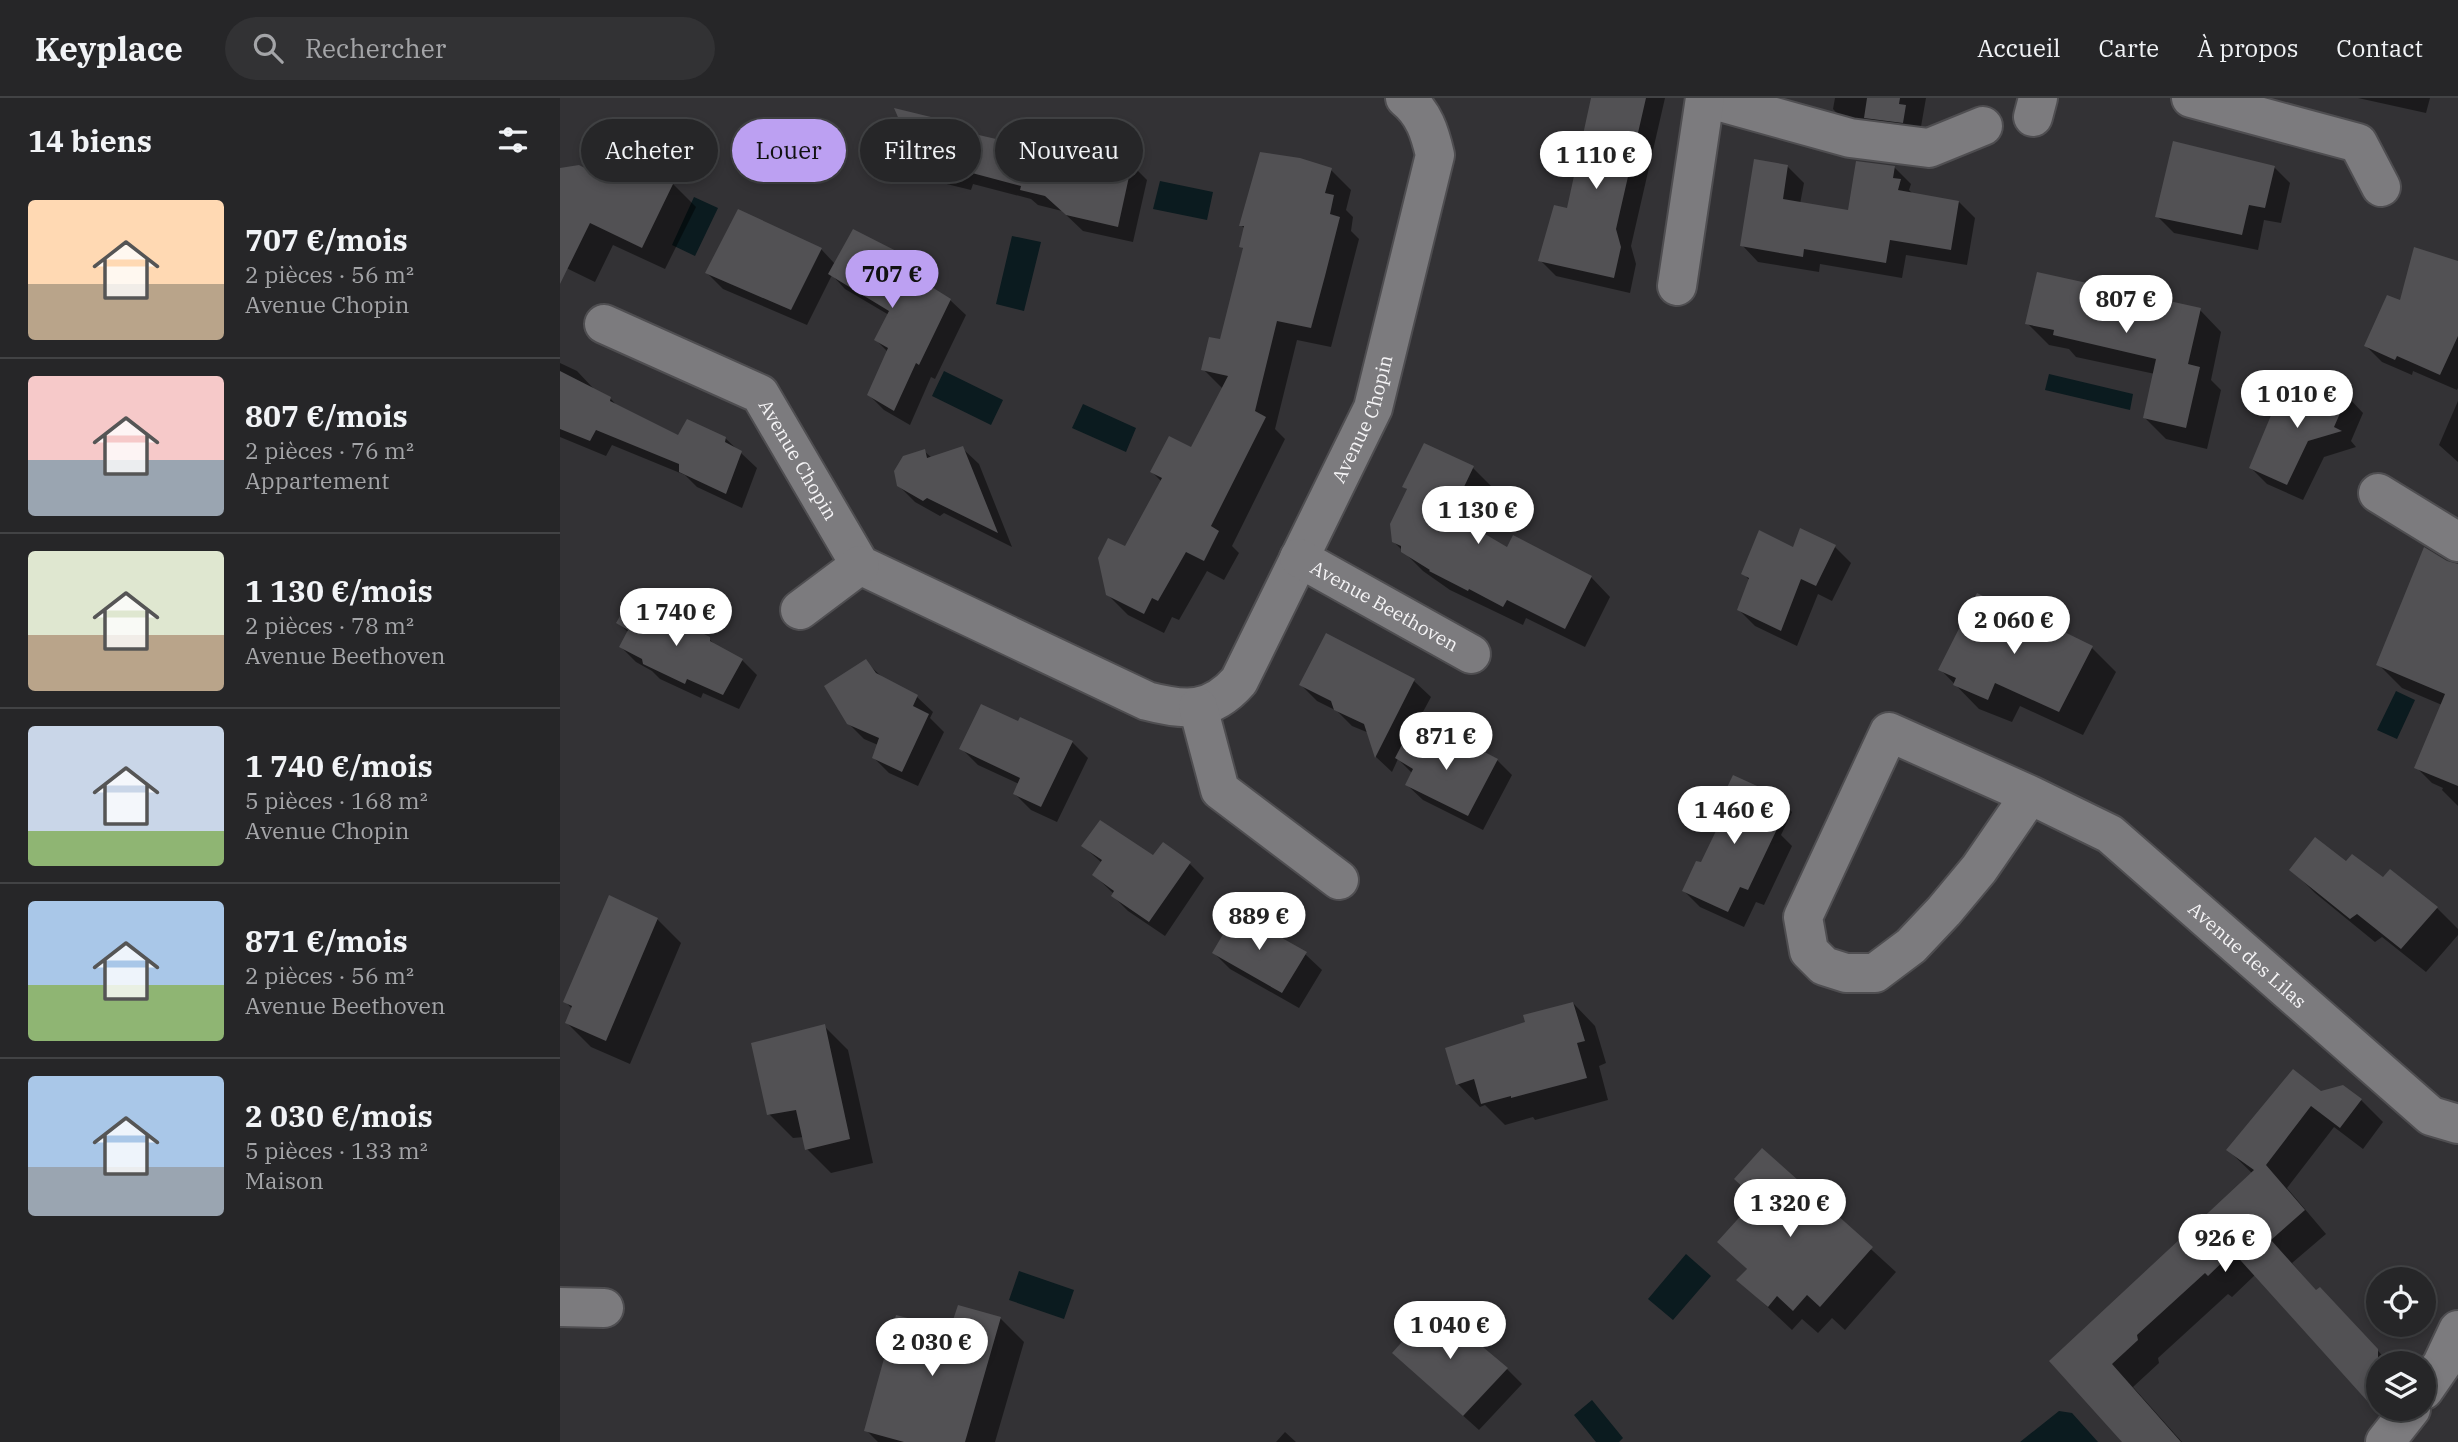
<!DOCTYPE html>
<html lang="fr">
<meta charset="utf-8">
<style>
:root{--surface:#262628;--page:#323234;--text:#f1f3f6;--muted:#a4a5a8;--line:#424345;--accent:#bca0f2}
body{margin:0;font-family:"IBM Plex Serif",serif;background:var(--page);color:var(--text);height:100vh;display:flex;flex-direction:column;font-size:26px;white-space:nowrap}
*{box-sizing:border-box;margin:0}
p{font-size:23px;color:var(--muted)}
.icon{flex:none;width:38px;height:38px;fill:none;stroke:currentColor;stroke-width:2;stroke-linecap:round;stroke-linejoin:round}
.map{position:relative;flex:1;overflow:hidden}
.sheet{display:flex;flex-direction:column;background:var(--surface);width:560px}
.sheet>*{flex:none}
.banner{position:absolute;left:21px;top:21px;width:665px;height:63px;display:flex;gap:14px}
.buttons{position:absolute;left:1806px;top:1169px;display:grid;gap:14px}
.buttons a{display:grid;place-items:center;width:70px;height:70px;border-radius:50%;background:var(--surface);box-shadow:0 4px 10px #0003,0 0 0 2px var(--line);font-size:35px}
.price{position:absolute;translate:-50% -60px;padding:0 16px;border-radius:24px;background:#fff;color:#222;font-size:23px;line-height:46px;filter:drop-shadow(0 2px 4px #0008)}
.price::after{content:'';position:absolute;left:50%;top:42px;width:21px;height:16px;margin-left:-10px;background:inherit;clip-path:polygon(0 0,100% 0,50% 100%)}
.price.active{background:var(--accent);color:#111}
ul{padding:0;list-style:none}
li{display:flex;align-items:center;gap:21px;height:175px;padding:0 28px}
li+li{border-top:2px solid var(--line)}
li span{display:grid;place-items:center;flex:none;width:196px;height:140px;border-radius:7px;color:#555}
li>.icon{margin-inline-start:auto}
span .icon{width:84px;height:84px;fill:#fffc;stroke-width:1}
li b{font-size:30px}
h2{display:flex;justify-content:space-between;align-items:center;height:84px;padding:0 28px;font-size:30px}
.chip{padding:0 24px;border-radius:32px;background:var(--surface);box-shadow:0 4px 10px #0003,0 0 0 2px var(--line);font-size:24px;line-height:63px}
.chip.active{background:var(--accent);color:#111}
header{display:flex;align-items:center;gap:42px;box-sizing:border-box;height:98px;padding:0 35px;background:var(--surface);border-bottom:2px solid var(--line)}
header strong{font-size:33px}
nav{display:flex;gap:38px;margin-inline-start:auto;font-size:24px}
.search{width:490px;height:63px;background:var(--page);display:flex;align-items:center;gap:18px;box-sizing:border-box;padding:0 24px;border-radius:38px;color:var(--muted);font-size:26px}
main{display:flex;flex:1;min-height:0}
.map>svg:first-child{display:block}
.water{fill:#0b1b1f}
.shadow{fill:#0007}
.building{fill:#525154}
.lines{fill:none;stroke-linecap:round;stroke-linejoin:round}
.minor-casing{stroke:#4f4e51;stroke-width:42}
.minor{stroke:#7c7b7e;stroke-width:38}
.labels{text-anchor:middle;stroke-width:5;stroke-linejoin:round;paint-order:stroke}
.street-label{font-size:19px;fill:#f5f4f6;stroke:#1b1a1c}
</style>
<header>
<strong>Keyplace</strong>
<div class="search"><svg class="icon" aria-label="search" viewBox="0 0 24 24"><circle cx="10" cy="10" r="6"/><path d="M15 15l6 6"/></svg>Rechercher</div>
<nav><a>Accueil</a><a>Carte</a><a>À propos</a><a>Contact</a></nav>
</header>
<main>
<section class="sheet">
<h2>14 biens<svg class="icon" aria-label="filters" viewBox="0 0 24 24"><path d="M4 7h16M4 17h16"/><circle cx="9" cy="7" r="2"/><circle cx="15" cy="17" r="2"/></svg></h2>
<ul>
<li><span style="background:linear-gradient(#ffd9b3 60%,#b9a48a 0)"><svg class="icon" aria-label="home" viewBox="0 0 24 24"><path d="M3 11l9-7 9 7M6 9v11h12V9"/></svg></span><div><b>707 €/mois</b><p>2 pièces · 56 m²</p><p>Avenue Chopin</p></div></li>
<li><span style="background:linear-gradient(#f6c9c9 60%,#9aa5b1 0)"><svg class="icon" aria-label="home" viewBox="0 0 24 24"><path d="M3 11l9-7 9 7M6 9v11h12V9"/></svg></span><div><b>807 €/mois</b><p>2 pièces · 76 m²</p><p>Appartement</p></div></li>
<li><span style="background:linear-gradient(#dfe7d0 60%,#b9a48a 0)"><svg class="icon" aria-label="home" viewBox="0 0 24 24"><path d="M3 11l9-7 9 7M6 9v11h12V9"/></svg></span><div><b>1 130 €/mois</b><p>2 pièces · 78 m²</p><p>Avenue Beethoven</p></div></li>
<li><span style="background:linear-gradient(#c9d6e8 75%,#8fb573 0)"><svg class="icon" aria-label="home" viewBox="0 0 24 24"><path d="M3 11l9-7 9 7M6 9v11h12V9"/></svg></span><div><b>1 740 €/mois</b><p>5 pièces · 168 m²</p><p>Avenue Chopin</p></div></li>
<li><span style="background:linear-gradient(#a9c7e8 60%,#8fb573 0)"><svg class="icon" aria-label="home" viewBox="0 0 24 24"><path d="M3 11l9-7 9 7M6 9v11h12V9"/></svg></span><div><b>871 €/mois</b><p>2 pièces · 56 m²</p><p>Avenue Beethoven</p></div></li>
<li><span style="background:linear-gradient(#a9c7e8 65%,#9aa5b1 0)"><svg class="icon" aria-label="home" viewBox="0 0 24 24"><path d="M3 11l9-7 9 7M6 9v11h12V9"/></svg></span><div><b>2 030 €/mois</b><p>5 pièces · 133 m²</p><p>Maison</p></div></li>
</ul>
</section>
<div class="map">
<svg width="1898" height="1344" viewBox="0 0 1898 1344">
<rect width="100%" height="100%" fill="#333235"/>
<!-- water -->
<path class="water" d="M 600,83 L 653,94 L 647,122 L 593,111 Z
M 134,99 L 158,110 L 135,158 L 112,147 Z
M 452,138 L 481,144 L 464,213 L 436,206 Z
M 384,273 L 443,302 L 431,327 L 372,298 Z
M 1489,276 L 1573,296 L 1570,312 L 1485,292 Z
M 523,306 L 576,330 L 566,354 L 512,330 Z
M 1836,593 L 1855,602 L 1837,641 L 1817,632 Z
M 1126,1156 L 1151,1178 L 1113,1222 L 1088,1201 Z
M 459,1173 L 514,1192 L 504,1221 L 449,1202 Z
M 1032,1302 L 1063,1340 L 1059,1344 L 1036,1344 L 1014,1317 Z
M 1499,1313 L 1512,1315 L 1538,1344 L 1460,1344 Z"/>
<!-- shadow -->
<path class="shadow" d="M 1033,0 L 1105,0 L 1071,148 L 1076,166 L 1070,195 L 996,178 L 980,162 L 1008,112 Z
M 1275,0 L 1366,0 L 1359,40 L 1289,28 L 1273,11 Z
M 1798,0 L 1870,0 L 1866,15 Z
M 411,31 L 419,39 L 476,52 L 571,66 L 587,82 L 573,144 L 523,133 L 502,113 L 478,107 L 471,101 L 413,86 L 411,92 L 358,79 L 343,63 Z
M 1227,68 L 1244,85 L 1240,106 L 1290,114 L 1334,69 L 1351,86 L 1349,92 L 1354,97 L 1399,104 L 1415,120 L 1407,167 L 1346,157 L 1342,180 L 1260,166 L 1259,174 L 1198,164 L 1182,147 Z
M 1714,69 L 1730,85 L 1721,125 L 1704,122 L 1698,152 L 1614,135 L 1597,118 Z
M 0,71 L 51,85 L 113,86 L 136,109 L 105,171 L 53,147 L 35,184 L 0,167 Z
M 771,72 L 791,92 L 786,112 L 793,119 L 791,133 L 799,141 L 771,249 L 737,242 L 715,331 L 725,341 L 672,448 L 679,455 L 664,482 L 647,473 L 619,522 L 612,519 L 604,535 L 568,517 L 548,497 L 566,451 L 602,384 L 592,374 L 632,351 L 663,291 L 643,271 L 661,243 L 684,152 L 681,148 L 685,131 L 681,127 Z
M 261,151 L 275,166 L 349,161 L 364,176 L 360,183 L 390,202 L 406,217 L 375,281 L 371,279 L 350,327 L 324,312 L 309,297 L 328,254 L 316,242 L 329,217 L 285,191 L 272,177 L 247,227 L 163,191 L 147,175 Z
M 1898,165 L 1898,290 L 1897,292 L 1853,273 L 1852,277 L 1822,264 L 1806,248 L 1841,205 Z
M 1640,212 L 1661,234 L 1651,282 L 1661,292 L 1647,351 L 1606,341 L 1585,320 L 1595,276 L 1516,259 L 1509,251 L 1489,247 L 1467,225 Z
M 0,265 L 17,273 L 33,290 L 33,292 L 50,300 L 59,310 L 118,339 L 165,340 L 197,370 L 182,410 L 137,389 L 125,377 L 52,347 L 46,358 L 0,339 Z
M 1787,298 L 1803,315 L 1791,343 L 1796,349 L 1764,359 L 1743,402 L 1707,386 L 1691,370 L 1735,313 Z
M 1898,303 L 1898,364 L 1879,347 Z
M 402,350 L 419,366 L 452,449 L 384,415 L 380,418 L 355,404 L 338,387 L 364,353 L 372,360 Z
M 913,370 L 932,389 L 913,430 L 948,451 L 1031,479 L 1050,499 L 1025,549 L 966,520 L 963,527 L 890,492 L 863,473 L 833,443 L 848,392 L 844,388 Z
M 1275,449 L 1291,465 L 1272,503 L 1258,496 L 1237,548 L 1195,528 L 1179,512 L 1190,483 L 1183,475 L 1234,451 Z
M 1886,465 L 1898,467 L 1898,708 L 1882,692 L 1883,690 L 1872,685 L 1857,670 L 1882,607 L 1842,590 L 1818,566 Z
M 58,524 L 149,541 L 157,549 L 182,562 L 197,577 L 179,611 L 143,595 L 141,600 L 100,581 L 92,573 L 76,564 L 61,549 L 68,534 Z
M 1484,532 L 1532,550 L 1556,574 L 1523,637 L 1460,608 L 1452,624 L 1419,611 L 1380,571 Z
M 767,537 L 854,583 L 871,599 L 851,636 L 904,662 L 937,662 L 952,677 L 923,732 L 863,702 L 847,687 L 853,676 L 838,661 L 832,674 L 816,659 L 809,635 L 792,628 L 777,613 L 757,603 L 741,587 Z
M 305,563 L 322,579 L 357,599 L 373,614 L 370,620 L 384,634 L 358,688 L 329,675 L 314,660 L 318,647 L 304,641 L 288,625 Z
M 459,626 L 512,644 L 528,660 L 497,724 L 471,712 L 455,696 L 459,686 L 418,667 L 402,651 Z
M 1216,698 L 1232,714 L 1221,737 L 1232,748 L 1204,807 L 1196,804 L 1184,829 L 1140,809 L 1124,793 L 1142,767 L 1169,710 L 1162,703 Z
M 523,748 L 629,765 L 644,780 L 605,838 L 568,813 L 553,798 L 554,796 L 534,777 L 542,765 Z
M 1786,765 L 1823,781 L 1877,810 L 1898,831 L 1898,837 L 1866,874 L 1822,839 L 1815,844 L 1755,795 L 1731,771 Z
M 97,821 L 121,845 L 70,966 L 31,949 L 7,925 L 12,911 L 5,903 Z
M 654,855 L 745,856 L 762,872 L 739,910 L 670,871 Z
M 1013,905 L 1035,928 L 1046,965 L 1039,968 L 1048,1002 L 975,1022 L 973,1019 L 945,1027 L 925,1007 L 920,1009 L 898,986 Z
M 264,928 L 288,952 L 313,1065 L 271,1075 L 247,1051 L 244,1039 L 233,1040 L 209,1016 Z
M 1760,995 L 1801,1002 L 1823,1024 L 1803,1051 L 1774,1029 L 1727,1090 L 1766,1136 L 1732,1165 L 1757,1194 L 1783,1214 L 1829,1265 L 1818,1265 L 1818,1311 L 1850,1311 L 1833,1326 L 1810,1303 L 1695,1177 L 1672,1199 L 1668,1196 L 1598,1260 L 1599,1265 L 1573,1289 L 1622,1344 L 1565,1344 L 1491,1263 L 1693,1076 L 1668,1052 Z
M 1202,1052 L 1336,1174 L 1285,1232 L 1272,1220 L 1258,1235 L 1242,1221 L 1232,1232 L 1179,1182 L 1188,1172 L 1159,1144 L 1197,1102 Z
M 440,1220 L 464,1244 L 435,1344 L 318,1344 L 306,1332 Z
M 850,1270 L 947,1271 L 962,1286 L 919,1332 Z
M 725,1334 L 736,1344 L 716,1344 Z"/>
<!-- building -->
<path class="building" d="M 1031,0 L 1086,0 L 1056,131 L 1061,149 L 1054,180 L 978,163 L 994,107 L 1007,110 Z
M 1307,0 L 1340,0 L 1339,6 L 1346,7 L 1343,25 L 1304,20 Z
M 334,10 L 412,29 L 410,35 L 475,50 L 478,44 L 572,65 L 558,129 L 506,117 L 485,98 L 460,92 L 461,88 L 397,71 L 396,77 L 341,64 L 347,40 Z
M 1613,43 L 1715,68 L 1705,110 L 1689,107 L 1682,137 L 1595,119 Z
M 700,54 L 740,60 L 772,70 L 765,95 L 774,97 L 770,116 L 780,119 L 765,178 L 751,230 L 717,223 L 695,313 L 706,319 L 651,428 L 659,433 L 644,463 L 626,454 L 598,503 L 592,500 L 584,516 L 546,497 L 538,460 L 548,440 L 565,448 L 602,380 L 590,374 L 609,338 L 631,349 L 668,278 L 641,272 L 649,239 L 660,241 L 683,150 L 679,149 L 684,128 L 679,128 Z
M 1194,61 L 1228,67 L 1223,101 L 1288,112 L 1296,63 L 1335,68 L 1333,80 L 1341,81 L 1338,92 L 1399,103 L 1391,152 L 1330,142 L 1326,165 L 1244,151 L 1243,159 L 1180,148 Z
M 19,67 L 50,83 L 55,72 L 77,83 L 84,70 L 114,84 L 82,150 L 30,125 L 0,186 L 0,70 Z
M 178,111 L 262,150 L 231,212 L 145,175 Z
M 293,131 L 350,160 L 343,171 L 391,201 L 359,267 L 356,265 L 334,313 L 307,297 L 328,250 L 314,242 L 329,213 L 268,176 Z
M 1854,149 L 1898,163 L 1898,238 L 1880,277 L 1837,258 L 1835,262 L 1804,248 L 1827,197 L 1840,202 Z
M 1477,174 L 1641,210 L 1628,266 L 1640,269 L 1626,330 L 1583,320 L 1596,261 L 1493,237 L 1494,232 L 1465,226 Z
M 0,273 L 51,299 L 50,303 L 118,337 L 127,321 L 166,339 L 165,344 L 182,353 L 166,396 L 119,374 L 119,366 L 36,332 L 30,343 L 0,331 Z
M 1747,279 L 1788,297 L 1774,329 L 1782,333 L 1748,343 L 1727,387 L 1689,370 L 1717,303 L 1734,310 Z
M 864,345 L 914,368 L 891,416 L 947,449 L 953,437 L 1032,478 L 1005,531 L 947,502 L 943,509 L 909,491 L 908,493 L 869,473 L 870,472 L 841,454 L 841,448 L 832,444 L 830,426 L 847,391 L 842,389 Z
M 403,348 L 438,435 L 367,400 L 363,403 L 337,388 L 334,373 L 343,358 L 365,351 L 367,360 Z
M 1240,430 L 1276,447 L 1256,488 L 1241,481 L 1221,533 L 1177,512 L 1189,480 L 1181,476 L 1199,432 L 1233,449 Z
M 1864,449 L 1887,463 L 1898,466 L 1898,688 L 1854,670 L 1885,596 L 1816,567 Z
M 1417,495 L 1483,529 L 1486,525 L 1533,548 L 1499,614 L 1435,585 L 1428,602 L 1393,587 L 1396,580 L 1378,572 Z
M 71,499 L 150,539 L 150,543 L 183,561 L 163,597 L 127,581 L 125,586 L 83,566 L 82,561 L 59,549 L 68,532 L 56,525 Z
M 766,535 L 855,581 L 815,660 L 804,626 L 774,612 L 771,603 L 739,587 Z
M 306,561 L 316,575 L 358,597 L 353,608 L 369,616 L 342,674 L 312,660 L 319,640 L 287,626 L 264,588 Z
M 421,606 L 458,623 L 460,619 L 513,643 L 481,709 L 453,696 L 460,680 L 399,651 Z
M 849,633 L 903,660 L 911,647 L 938,661 L 908,718 L 845,687 L 853,671 L 835,660 Z
M 1173,677 L 1217,697 L 1204,724 L 1217,731 L 1188,792 L 1180,789 L 1168,814 L 1122,793 L 1136,763 L 1141,764 L 1168,708 L 1160,704 Z
M 540,722 L 593,757 L 603,744 L 631,764 L 589,824 L 551,798 L 554,793 L 532,777 L 542,762 L 521,748 Z
M 1755,739 L 1786,763 L 1792,756 L 1823,779 L 1830,771 L 1878,809 L 1841,851 L 1797,816 L 1790,821 L 1729,772 Z
M 49,797 L 98,820 L 46,943 L 5,925 L 12,908 L 3,904 Z
M 676,814 L 747,854 L 722,895 L 652,855 Z
M 1013,904 L 1025,943 L 1017,945 L 1027,980 L 951,1000 L 951,998 L 921,1006 L 914,981 L 896,987 L 885,950 L 965,924 L 963,917 Z
M 265,926 L 290,1041 L 245,1052 L 236,1012 L 207,1017 L 191,945 Z
M 1733,971 L 1761,993 L 1783,987 L 1802,1001 L 1780,1030 L 1751,1008 L 1706,1067 L 1745,1112 L 1711,1142 L 1756,1192 L 1760,1189 L 1818,1251 L 1818,1315 L 1673,1154 L 1648,1178 L 1645,1175 L 1577,1237 L 1578,1242 L 1552,1266 L 1621,1344 L 1562,1344 L 1489,1263 L 1694,1072 L 1666,1052 Z
M 1202,1050 L 1313,1149 L 1260,1209 L 1247,1197 L 1233,1213 L 1217,1198 L 1208,1209 L 1176,1182 L 1187,1171 L 1157,1144 L 1196,1101 L 1174,1081 Z
M 398,1207 L 441,1219 L 405,1344 L 344,1344 L 304,1333 L 336,1217 L 390,1231 Z
M 874,1208 L 948,1270 L 903,1318 L 832,1255 Z"/>
<g class="lines">
<defs>
<g id="minor">
<path d="M 1146,0 L 1290,40 L 1369,50 L 1423,28"/>
<path d="M 1631,0 L 1798,45 L 1821,89"/>
<path d="M 1473,19 L 1478,0"/>
<path d="M 1117,188 L 1145,0"/>
<path id="s1" d="M 44,226 L 200,296 L 300,467 L 587,603 C 625,613 651,615 679,583 L 813,310 L 875,57 C 870,35 864,15 845,0"/>
<path d="M 1818,395 L 1898,444"/>
<path id="s2" d="M 739,460 L 911,556"/>
<path d="M 240,512 L 300,467"/>
<path d="M 638,609 L 660,692 L 779,782"/>
<path id="s3" d="M 1470,697 L 1419,771 L 1384,813 L 1351,848 L 1315,875 L 1286,875 L 1264,868 L 1249,853 L 1243,819 L 1329,634 L 1470,697 L 1550,736 L 1871,1018 L 1898,1026"/>
<path d="M 0,1209 L 44,1210"/>
<path d="M 1864,1292 L 1882,1266 L 1898,1232"/>
<path d="M 1825,1344 L 1851,1311"/>
</g>
</defs>
<!-- minor casing -->
<use href="#minor" class="minor-casing"/>
<!-- minor -->
<use href="#minor" class="minor"/>
</g>
<g class="labels">
<!-- street labels -->
<g class="street-label">
<text dy="7" stroke="none"><textPath href="#s1" startOffset="1078">Avenue Chopin</textPath></text>
<text dy="7" stroke="none"><textPath href="#s1" startOffset="247">Avenue Chopin</textPath></text>
<text dy="7" stroke="none"><textPath href="#s2" startOffset="98">Avenue Beethoven</textPath></text>
<text dy="7" stroke="none"><textPath href="#s3" startOffset="976">Avenue des Lilas</textPath></text>
</g>
</g>
</svg>
<div class="buttons">
<a><svg class="icon" aria-label="locate" viewBox="0 0 24 24"><circle cx="12" cy="12" r="6"/><path d="M12 2v4M12 18v4M2 12h4M18 12h4"/></svg></a>
<a><svg class="icon" aria-label="layers" viewBox="0 0 24 24"><path d="M12 4l9 5-9 5-9-5zM3 14l9 5 9-5"/></svg></a>
</div>
<b class="price" style="left:1036px;top:93px">1 110 €</b>
<b class="price active" style="left:332px;top:212px">707 €</b>
<b class="price" style="left:1566px;top:237px">807 €</b>
<b class="price" style="left:1737px;top:332px">1 010 €</b>
<b class="price" style="left:918px;top:448px">1 130 €</b>
<b class="price" style="left:116px;top:550px">1 740 €</b>
<b class="price" style="left:1454px;top:558px">2 060 €</b>
<b class="price" style="left:886px;top:674px">871 €</b>
<b class="price" style="left:1174px;top:748px">1 460 €</b>
<b class="price" style="left:699px;top:854px">889 €</b>
<b class="price" style="left:1230px;top:1141px">1 320 €</b>
<b class="price" style="left:1665px;top:1176px">926 €</b>
<b class="price" style="left:890px;top:1263px">1 040 €</b>
<b class="price" style="left:372px;top:1280px">2 030 €</b>
<div class="banner">
<a class="chip">Acheter</a>
<a class="chip active">Louer</a>
<a class="chip">Filtres</a>
<a class="chip">Nouveau</a>
</div>
</div>
</main>
